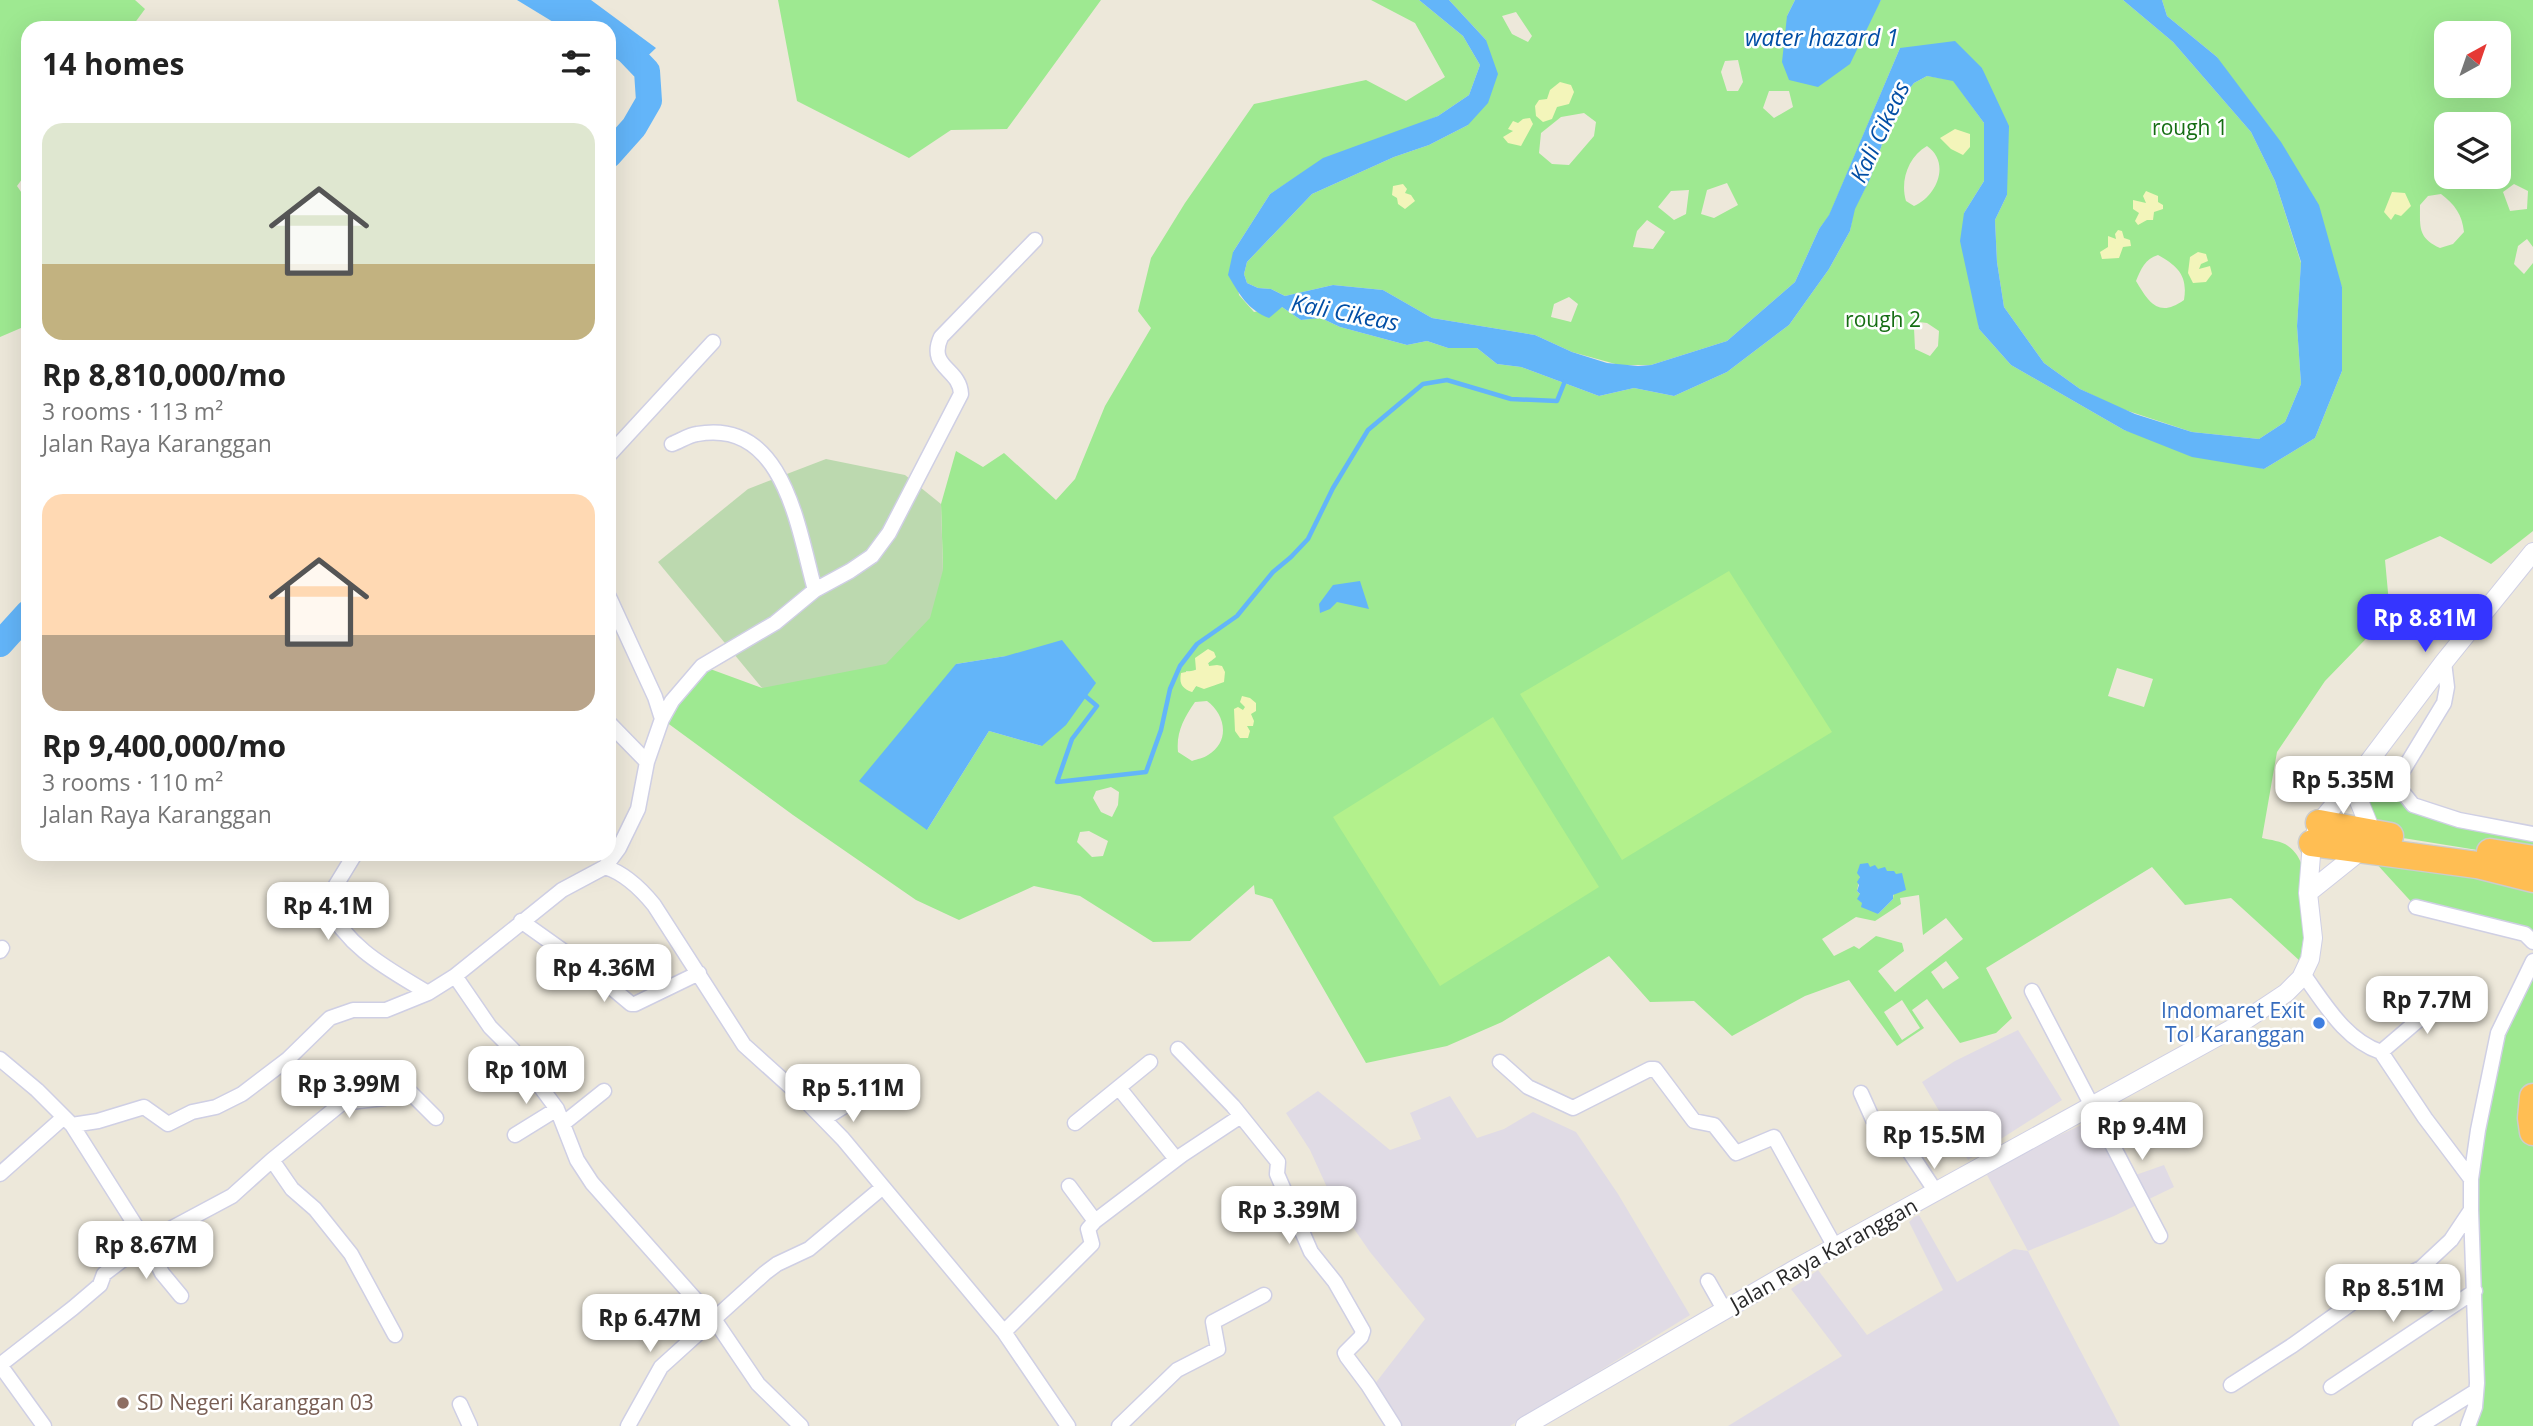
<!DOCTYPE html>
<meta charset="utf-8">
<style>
:root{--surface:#fff;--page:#f6f6f6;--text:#222;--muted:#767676;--accent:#3535ff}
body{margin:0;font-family:"Open Sans",sans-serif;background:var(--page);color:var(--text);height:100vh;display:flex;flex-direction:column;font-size:26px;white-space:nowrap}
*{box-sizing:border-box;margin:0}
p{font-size:23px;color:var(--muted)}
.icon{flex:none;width:38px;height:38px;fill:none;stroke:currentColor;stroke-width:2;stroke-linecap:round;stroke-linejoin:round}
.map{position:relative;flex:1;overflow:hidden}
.panel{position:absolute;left:21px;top:21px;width:595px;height:840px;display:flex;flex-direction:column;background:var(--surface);border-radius:21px;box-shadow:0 7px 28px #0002}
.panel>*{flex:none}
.needle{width:46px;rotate:40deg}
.buttons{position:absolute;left:2434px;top:21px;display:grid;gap:14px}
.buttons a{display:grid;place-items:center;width:77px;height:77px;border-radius:14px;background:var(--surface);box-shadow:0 7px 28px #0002;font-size:35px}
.price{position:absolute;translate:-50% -60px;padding:0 16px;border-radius:14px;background:#fff;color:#222;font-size:23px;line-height:46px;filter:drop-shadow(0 2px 4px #0008)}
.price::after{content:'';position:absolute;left:50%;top:42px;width:21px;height:16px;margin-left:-10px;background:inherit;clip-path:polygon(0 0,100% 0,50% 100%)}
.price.selected{background:var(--accent);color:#fff}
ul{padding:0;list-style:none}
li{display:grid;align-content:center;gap:14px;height:371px;padding:0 21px}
li span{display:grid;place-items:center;height:217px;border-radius:21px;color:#555}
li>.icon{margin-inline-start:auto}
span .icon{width:126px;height:126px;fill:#fffc;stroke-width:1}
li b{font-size:30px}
h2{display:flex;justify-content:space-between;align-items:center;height:84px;padding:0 21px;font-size:30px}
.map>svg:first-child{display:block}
.industrial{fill:#e0dbe5}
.green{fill:#9ee991;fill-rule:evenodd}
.sand{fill:#f3f5ba}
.cemetery{fill:#bcd9af}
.pitch{fill:#b3f18c}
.water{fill:#63b5f9}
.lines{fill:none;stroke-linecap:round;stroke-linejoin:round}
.stream{stroke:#63b5f9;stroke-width:4.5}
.river{stroke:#63b5f9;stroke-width:26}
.minor-casing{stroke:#cfcfe4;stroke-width:17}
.tertiary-casing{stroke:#cfcfe4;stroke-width:20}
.motorway-casing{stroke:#ccc;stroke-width:29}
.minor{stroke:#fff;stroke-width:14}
.tertiary{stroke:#fff;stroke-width:18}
.motorway{stroke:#ffbe53;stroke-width:26}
.shop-dot{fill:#3f7fe0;stroke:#fff;stroke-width:2.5}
.education-dot{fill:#8d6e63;stroke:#fff;stroke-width:2.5}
.labels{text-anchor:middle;stroke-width:5;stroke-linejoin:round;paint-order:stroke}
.park-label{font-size:21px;fill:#156d13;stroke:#fff}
.shop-label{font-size:21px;fill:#366cbe;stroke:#fff;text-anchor:end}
.street-label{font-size:21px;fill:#292929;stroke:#fff}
.education-label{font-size:21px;fill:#785e54;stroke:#fff;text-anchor:start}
.water-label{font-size:23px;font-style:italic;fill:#024ea5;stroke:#fff}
</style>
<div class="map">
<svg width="2533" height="1426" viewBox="0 0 2533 1426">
<rect width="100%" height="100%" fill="#ede8da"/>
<!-- industrial -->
<path class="industrial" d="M 2018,1030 L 2062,1100 L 1968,1160 L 1922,1082 L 1955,1061 Z
M 1318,1091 L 1390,1150 L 1421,1139 L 1410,1113 L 1450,1096 L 1477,1138 L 1504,1129 L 1533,1112 L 1576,1132 L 1618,1194 L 1690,1315 L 1510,1426 L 1401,1426 L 1374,1385 L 1425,1319 L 1370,1252 L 1330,1194 L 1310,1150 L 1286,1113 Z
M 2096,1118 L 2130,1177 L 2164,1165 L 2174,1187 L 2114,1216 L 2028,1251 L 2120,1426 L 1728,1426 L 1842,1356 L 1791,1289 L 1818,1270 L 1867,1335 L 1943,1290 L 1909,1222 L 1914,1217 L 1919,1215 L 1957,1282 L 2014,1249 L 2028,1251 L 1987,1175 L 2043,1143 Z"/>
<!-- green -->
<path class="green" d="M 0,0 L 135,0 L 145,9 L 131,28 L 28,28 L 28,171 L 17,186 L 28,202 L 28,325 L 0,337 Z
M 778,0 L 1101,0 L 1007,129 L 951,130 L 909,158 L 797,101 Z
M 1371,0 L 1419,0 L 1463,36 L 1480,65 L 1469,95 L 1438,116 L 1293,179 L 1270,194 L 1233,252 L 1239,295 L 1254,312 L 1282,307 L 1301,320 L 1321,318 L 1340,327 L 1407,345 L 1427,341 L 1448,348 L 1477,348 L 1497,364 L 1521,367 L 1599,396 L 1634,388 L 1674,396 L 1727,372 L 1789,325 L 1829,269 L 1850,231 L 1854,209 L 1870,179 L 1895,107 L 1914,83 L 1927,76 L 1953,80 L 1984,123 L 1984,181 L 1964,213 L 1979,329 L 2011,365 L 2124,430 L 2264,469 L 2315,438 L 2342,371 L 2342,287 L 2217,57 L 2167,16 L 2162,0 L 2533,0 L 2533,247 L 2527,239 L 2518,246 L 2514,264 L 2524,274 L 2533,263 L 2533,531 L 2491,564 L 2440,536 L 2385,560 L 2390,614 L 2325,681 L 2277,752 L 2262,838 C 2270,840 2282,841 2288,846 C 2318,867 2304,930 2300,961 L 2231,898 L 2185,905 L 2152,867 L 1986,968 L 2012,1018 L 1996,1033 L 1960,1043 L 1927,999 L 1912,1010 L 1924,1028 L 1897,1046 L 1849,980 L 1805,996 L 1732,1036 L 1694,1001 L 1650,1002 L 1609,956 L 1502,1022 L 1447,1046 L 1366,1063 L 1272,899 L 1255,894 L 1254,885 L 1190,941 L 1153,942 L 1080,896 L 1034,886 L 959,920 L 916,900 L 793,815 L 662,719 L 702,666 L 762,688 L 943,569 L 941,504 L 956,451 L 983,467 L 1004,453 L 1056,500 L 1075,479 L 1105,406 L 1151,328 L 1138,311 L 1151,258 L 1185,203 L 1254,104 L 1366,80 L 1406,101 L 1445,77 L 1415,23 ZM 2446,33 L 2499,33 L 2499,86 L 2446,86 ZM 2446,124 L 2499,124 L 2499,177 L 2446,177 ZM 1927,146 C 1951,163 1937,196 1914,206 L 1906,201 C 1900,181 1908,157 1927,146 ZM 2514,184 L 2528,191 L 2527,209 L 2510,211 L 2503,192 ZM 2441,194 C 2455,205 2462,214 2464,232 L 2453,244 L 2440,248 C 2418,238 2420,228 2420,205 L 2428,196 ZM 1919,322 L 1927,323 L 1939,331 L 1938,346 L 1930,356 L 1915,349 L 1914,328 ZM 1006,656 L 1042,746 L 989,731 L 927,830 L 956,664 ZM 1216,657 L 1208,663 L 1209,667 L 1214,667 L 1216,685 L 1196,686 L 1192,692 L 1186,671 L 1192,672 ZM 2117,668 L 2153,679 L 2144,707 L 2108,696 ZM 1207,701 C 1225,714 1231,741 1208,755 C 1204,758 1197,759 1192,761 L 1178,752 C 1176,732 1184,718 1195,702 ZM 1111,787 L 1119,792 L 1118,805 L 1112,817 L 1101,812 L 1093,798 L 1096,791 ZM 1089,831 L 1108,841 L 1103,856 L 1092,857 L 1077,842 L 1080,832 ZM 1896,874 L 1893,899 L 1878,914 L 1857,891 L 1860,876 ZM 1919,895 L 1923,935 L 1946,918 L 1963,939 L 1895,992 L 1878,971 L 1904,951 L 1902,943 L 1876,936 L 1859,949 L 1854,946 L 1834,956 L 1822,939 L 1856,917 L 1875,921 L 1901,904 L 1900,898 ZM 1946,961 L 1959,978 L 1943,989 L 1931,972 ZM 1902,1000 L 1920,1028 L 1902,1040 L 1884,1012 Z
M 1449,0 L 1795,0 L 1787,16 L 1875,10 L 1881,0 L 2123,0 L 2173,42 L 2251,132 L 2275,181 L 2301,263 L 2297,326 L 2301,384 L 2285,422 L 2259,439 L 2192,432 L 2119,408 L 2080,389 L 2044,363 L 2004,307 L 1997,262 L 1995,220 L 2007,195 L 1982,68 L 1900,48 L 1829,216 L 1819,229 L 1795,282 L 1727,341 L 1651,365 L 1619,365 L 1572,352 L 1535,335 L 1432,318 L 1383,290 L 1333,285 L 1285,296 L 1271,289 L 1258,288 L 1247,283 L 1244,274 L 1247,262 L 1312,194 L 1394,157 L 1429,145 L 1468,125 L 1486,40 ZM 1516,12 L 1532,36 L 1528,42 L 1512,34 L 1502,16 ZM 1738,60 L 1743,82 L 1738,91 L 1727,91 L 1721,72 L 1725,61 ZM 1769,91 L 1789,91 L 1793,107 L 1774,118 L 1763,108 ZM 1584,113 L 1596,122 L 1594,136 L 1569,165 L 1552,164 L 1539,153 L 1541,133 L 1561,117 ZM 1727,183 L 1738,205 L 1714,218 L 1701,214 L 1707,190 ZM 1689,190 L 1686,214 L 1674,220 L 1658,207 L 1671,191 ZM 1647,220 L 1665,232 L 1653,249 L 1633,247 L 1637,231 ZM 2158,255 C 2178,266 2188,276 2184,300 C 2159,318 2149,303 2136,281 C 2141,269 2145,259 2158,255 ZM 1569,297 L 1578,304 L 1571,322 L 1551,317 L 1554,304 Z
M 2352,784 L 2459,820 L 2533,834 L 2533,859 L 2372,833 Z
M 2363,849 L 2533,879 L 2533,942 L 2416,907 Z
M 2533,960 L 2533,1426 L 2468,1426 L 2473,1416 L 2471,1210 L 2493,1055 Z"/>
<!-- sand -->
<path class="sand" d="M 1560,82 L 1571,85 L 1574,92 L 1569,104 L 1557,107 L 1552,119 L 1543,122 L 1536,116 L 1535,106 L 1539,100 L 1547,99 L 1550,90 Z
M 1530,118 L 1533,124 L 1521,146 L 1508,143 L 1503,137 L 1513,131 L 1508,129 L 1513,121 L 1518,123 L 1523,119 Z
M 1955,129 L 1970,134 L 1970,147 L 1963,155 L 1951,149 L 1940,138 Z
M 1403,184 L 1407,189 L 1405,193 L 1411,195 L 1415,201 L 1405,209 L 1398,204 L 1397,198 L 1392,195 L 1393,186 Z
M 2146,191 L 2158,196 L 2158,202 L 2163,205 L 2163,209 L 2154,212 L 2153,220 L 2147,220 L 2138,225 L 2135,221 L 2139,213 L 2133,209 L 2133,200 L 2146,203 L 2143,196 Z
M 2392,192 L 2405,193 L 2411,206 L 2401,216 L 2395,214 L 2391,220 L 2384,212 Z
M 2118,230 L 2122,231 L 2124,238 L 2130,240 L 2131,246 L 2123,247 L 2119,258 L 2102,259 L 2100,252 L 2108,247 L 2108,236 L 2116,239 L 2115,234 Z
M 2198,252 L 2206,254 L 2208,261 L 2201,264 L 2199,269 L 2210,266 L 2212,274 L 2206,282 L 2193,283 L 2188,273 L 2190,257 Z
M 1208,649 L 1214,652 L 1216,657 L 1208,663 L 1209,666 L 1217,665 L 1222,666 L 1225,672 L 1224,682 L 1204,689 L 1196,686 L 1192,692 C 1182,688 1179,684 1181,673 L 1196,670 L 1195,658 Z
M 1242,696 L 1250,698 L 1256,703 L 1256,711 L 1251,714 L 1254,721 L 1253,726 L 1247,726 L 1250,731 L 1248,738 L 1240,738 L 1235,731 L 1234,709 L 1238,707 L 1243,710 L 1245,707 L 1240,702 Z"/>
<!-- cemetery -->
<path class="cemetery" d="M 826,459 L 905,475 L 941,504 L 943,570 L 930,618 L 886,664 L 762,688 L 658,562 L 748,489 Z"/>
<!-- pitch -->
<path class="pitch" d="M 1729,571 L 1832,732 L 1622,860 L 1520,694 Z
M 1493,717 L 1599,887 L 1440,986 L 1333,817 Z"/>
<!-- water -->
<path class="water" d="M 517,0 L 591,0 L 656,48 L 634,69 L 609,55 L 609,28 L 563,28 Z
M 1419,0 L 1449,0 L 1486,40 L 1498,74 L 1488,103 L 1468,125 L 1429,145 L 1394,157 L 1312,194 L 1247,262 L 1244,274 L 1247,283 L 1258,288 L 1271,289 L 1285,296 L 1333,285 L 1383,290 L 1432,318 L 1535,335 L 1572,352 L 1607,363 L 1638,366 L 1651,365 L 1727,341 L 1795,282 L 1819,229 L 1829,215 L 1900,48 L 1955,41 L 1982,68 L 2009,126 L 2007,195 L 1995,220 L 1997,262 L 2004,307 L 2044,363 L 2080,389 L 2135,414 L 2192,432 L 2259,439 L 2285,422 L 2301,384 L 2297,326 L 2301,262 L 2275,181 L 2251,132 L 2173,42 L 2123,0 L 2162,0 L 2167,16 L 2217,57 L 2281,142 L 2319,205 L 2342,287 L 2342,371 L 2315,438 L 2264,469 L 2192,457 L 2124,430 L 2011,365 L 1979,329 L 1960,241 L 1964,213 L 1984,181 L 1984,123 L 1953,81 L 1927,76 L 1914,83 L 1895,107 L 1870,179 L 1855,209 L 1850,231 L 1829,269 L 1789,325 L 1727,372 L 1674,396 L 1634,388 L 1599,396 L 1521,367 L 1497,364 L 1477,348 L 1448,348 L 1427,341 L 1407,345 L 1340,327 L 1321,318 L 1301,320 L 1282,307 L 1269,318 C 1248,310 1239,294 1228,275 L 1233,252 L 1270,194 L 1323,158 L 1438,116 L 1469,95 L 1480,65 L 1463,36 Z
M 1795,0 L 1881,0 L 1850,64 L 1818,87 L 1789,80 L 1782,62 L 1787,16 Z
M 1360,581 L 1369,609 L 1337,602 L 1330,609 L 1320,613 L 1319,604 L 1333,585 Z
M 1062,640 L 1096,683 L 1066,725 L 1042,746 L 989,731 L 927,830 L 859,781 L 956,664 L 1006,656 Z
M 1868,863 L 1870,867 L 1875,865 L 1878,869 L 1885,867 L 1887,871 L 1894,871 L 1896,874 L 1902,873 L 1906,890 L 1893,895 L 1893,899 L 1878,914 L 1861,907 L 1862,903 L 1857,899 L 1860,894 L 1857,891 L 1859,885 L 1857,882 L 1860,877 L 1857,873 L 1860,864 Z"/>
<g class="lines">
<!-- stream -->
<path class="stream" d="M 1084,695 L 1097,706 L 1072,739 L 1057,782 L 1146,772 L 1161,730 L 1170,689 L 1180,666 L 1197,644 L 1237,616 L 1273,572 L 1291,557 L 1308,539 L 1333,488 L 1368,430 L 1423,384 L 1447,380 L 1511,399 L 1557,401 L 1565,381"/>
<!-- river -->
<path class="river" d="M 609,39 L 624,47 L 647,71 L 649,101 L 634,127 L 609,155
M 0,644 L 28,613"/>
<defs>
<path id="minor" d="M 672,444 C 680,441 689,435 697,434 C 785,418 798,530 815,590
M 609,455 L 713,342
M 609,597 L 655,697 L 662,719
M 2444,662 L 2447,687 L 2444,703 L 2399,777 L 2401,790 L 2413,805 L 2459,820 L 2533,834
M 609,723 L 647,762
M 355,854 L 325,903 C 349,949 385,967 428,993
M 605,867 C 624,873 641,889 654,905 L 744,1045 L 804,1099 L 843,1139 L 1004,1332 L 1068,1426
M 2416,907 L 2525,934 L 2533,942
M 521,921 L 594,973 L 631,1004 L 635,1004 L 699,973
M 0,951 L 2,948
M 455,976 L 490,1027 L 513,1050 L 557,1109 L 577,1160 L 592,1183 L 718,1325 L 758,1384 L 801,1426
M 2032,991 L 2160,1236
M 1178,1049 L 1233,1106 L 1278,1162 L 1277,1174 L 1311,1252 L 1335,1282 L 1363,1331 L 1361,1337 L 1345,1353 L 1347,1357 L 1368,1385 L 1394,1426
M 2381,1052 L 2450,993
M 0,1059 L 37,1090 L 72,1125 L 98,1121 L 144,1107 L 168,1124 L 192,1112 L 216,1107 L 242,1094 L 288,1059 L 330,1018 L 353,1010 L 386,1010 L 428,993 L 455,976 L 562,890 L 605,867 L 619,848 L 638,809 L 647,762 L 662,719 L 672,701 L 702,666 L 775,623 L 815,590 L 850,571 L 872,556 L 889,533 L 961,394 C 960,368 927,368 941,337 L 1035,240
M 1500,1062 L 1528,1087 L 1573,1108 L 1650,1069 L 1655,1069 L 1694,1121 L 1714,1125 L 1736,1153 L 1774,1137 L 1835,1247
M 1119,1088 L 1176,1159
M 1861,1093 L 1879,1133 L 1897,1133 L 1936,1192
M 825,1118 L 885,1081
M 564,1123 L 604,1091
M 1075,1123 L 1150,1062
M 72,1125 L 146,1242 L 162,1273 L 181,1296
M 515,1135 L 557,1109
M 272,1160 L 342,1103 L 384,1098 L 406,1088 L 436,1118
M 0,1174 L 64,1117
M 2471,1179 L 2478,1130 L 2498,1033 L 2533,961
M 1069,1186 L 1095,1221
M 1708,1281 L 1725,1311
M 1004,1332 L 1092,1244 L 1088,1229 L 1095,1221 L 1182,1155 L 1241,1116
M 0,1365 L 73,1308 L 100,1285 L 104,1274 L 146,1242 L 232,1196 L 272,1160 L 292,1189 L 315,1209 L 351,1254 L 395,1335
M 0,1365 L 44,1426
M 2231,1385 L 2293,1345 L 2356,1300 L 2421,1268 L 2451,1240 L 2471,1210 L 2471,1179 L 2425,1118 L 2381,1052 C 2345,1040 2325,1004 2303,974
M 2331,1387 L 2475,1291
M 460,1404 L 470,1426
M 628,1426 L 661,1367 L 765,1273 L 777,1264 L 809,1249 L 883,1187
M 1119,1426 L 1177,1370 L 1218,1349 L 1213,1322 L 1264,1295
M 2420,1426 L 2476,1391
M 2468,1426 L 2475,1407 L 2477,1383 L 2471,1210"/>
<path id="tertiary" d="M 2352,784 L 2372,833
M 2308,893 L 2363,849
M 1525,1426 L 1797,1268 L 2235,1027 L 2286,993 L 2301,978 L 2310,959 L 2313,938 L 2308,893 L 2312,843 L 2319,823 L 2352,784 L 2444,662 L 2533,552"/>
<path id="motorway" d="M 2319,823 L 2390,836
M 2312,843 L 2477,865 L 2533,879
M 2490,852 L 2533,859
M 2533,1097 L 2531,1118 L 2533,1132"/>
</defs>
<!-- minor casing -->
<use href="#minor" class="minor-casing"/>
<!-- tertiary casing -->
<use href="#tertiary" class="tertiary-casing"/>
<!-- motorway casing -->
<use href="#motorway" class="motorway-casing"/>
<!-- minor -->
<use href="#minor" class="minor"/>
<!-- tertiary -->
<use href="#tertiary" class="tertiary"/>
<!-- motorway -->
<use href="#motorway" class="motorway"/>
</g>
<!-- markers -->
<circle class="shop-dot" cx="2319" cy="1023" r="7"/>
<circle class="education-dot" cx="123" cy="1403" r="7"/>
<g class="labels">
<!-- park labels -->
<g class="park-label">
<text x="2190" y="135">rough 1</text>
<text x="1883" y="327">rough 2</text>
</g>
<!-- shop labels -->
<g class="shop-label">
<text x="2305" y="1018">Indomaret Exit<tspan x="2305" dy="24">Tol Karanggan</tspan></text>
</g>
<!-- street labels -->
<g class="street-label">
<text transform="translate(1824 1255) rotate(-29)" y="7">Jalan Raya Karanggan</text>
</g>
<!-- education labels -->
<g class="education-label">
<text x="137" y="1410">SD Negeri Karanggan 03</text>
</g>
<!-- water labels -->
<g class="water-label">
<text x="1822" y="46">water hazard 1</text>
<text transform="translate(1880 132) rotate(-65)" y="8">Kali Cikeas</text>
<text transform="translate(1345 313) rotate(11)" y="8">Kali Cikeas</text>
</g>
</g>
</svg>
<div class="buttons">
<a><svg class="needle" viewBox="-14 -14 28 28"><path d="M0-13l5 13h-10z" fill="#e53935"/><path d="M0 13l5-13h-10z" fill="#767676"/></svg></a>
<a><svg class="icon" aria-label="layers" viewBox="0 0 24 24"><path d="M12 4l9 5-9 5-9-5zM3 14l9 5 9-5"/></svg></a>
</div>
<b class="price selected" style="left:2425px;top:654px">Rp 8.81M</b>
<b class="price" style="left:2343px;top:816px">Rp 5.35M</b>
<b class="price" style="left:328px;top:942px">Rp 4.1M</b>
<b class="price" style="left:604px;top:1004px">Rp 4.36M</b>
<b class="price" style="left:2427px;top:1036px">Rp 7.7M</b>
<b class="price" style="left:526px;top:1106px">Rp 10M</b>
<b class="price" style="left:349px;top:1120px">Rp 3.99M</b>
<b class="price" style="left:853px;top:1124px">Rp 5.11M</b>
<b class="price" style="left:2142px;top:1162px">Rp 9.4M</b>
<b class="price" style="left:1934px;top:1171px">Rp 15.5M</b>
<b class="price" style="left:1289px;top:1246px">Rp 3.39M</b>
<b class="price" style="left:146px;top:1281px">Rp 8.67M</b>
<b class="price" style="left:2393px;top:1324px">Rp 8.51M</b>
<b class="price" style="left:650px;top:1354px">Rp 6.47M</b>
<section class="panel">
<h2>14 homes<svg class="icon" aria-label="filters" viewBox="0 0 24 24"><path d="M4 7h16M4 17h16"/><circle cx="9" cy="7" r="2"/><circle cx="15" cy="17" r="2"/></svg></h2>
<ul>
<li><span style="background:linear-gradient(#dfe7d0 65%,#c2b280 0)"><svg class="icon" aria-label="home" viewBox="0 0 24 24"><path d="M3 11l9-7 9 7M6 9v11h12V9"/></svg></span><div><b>Rp 8,810,000/mo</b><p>3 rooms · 113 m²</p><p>Jalan Raya Karanggan</p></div></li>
<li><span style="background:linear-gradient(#ffd9b3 65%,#b9a48a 0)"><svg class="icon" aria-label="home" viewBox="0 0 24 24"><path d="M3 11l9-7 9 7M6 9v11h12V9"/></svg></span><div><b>Rp 9,400,000/mo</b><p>3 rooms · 110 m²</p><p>Jalan Raya Karanggan</p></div></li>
</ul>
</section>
</div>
